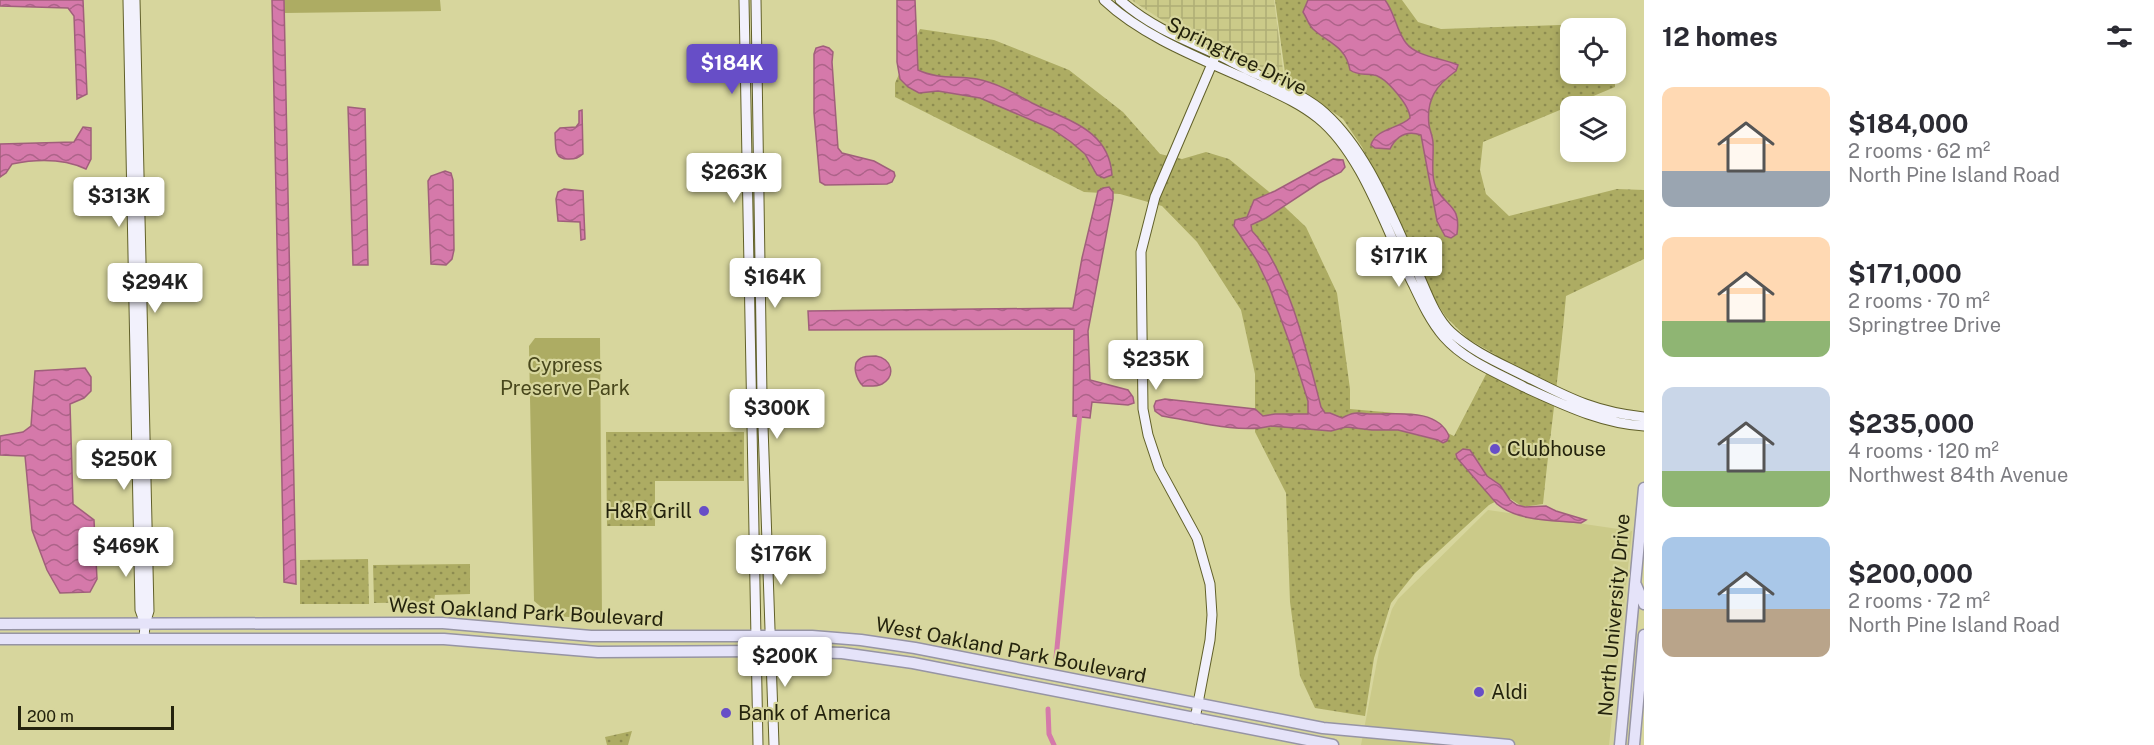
<!DOCTYPE html>
<meta charset="utf-8">
<style>
:root{--surface:#fff;--page:#f2f2f3;--text:#2b2b33;--muted:#7c7c81;--accent:#674ec7}
body{margin:0;font-family:"Public Sans",sans-serif;background:var(--page);color:var(--text);height:100vh;display:flex;flex-direction:column;font-size:22px;white-space:nowrap}
*{box-sizing:border-box;margin:0}
p{font-size:20px;color:var(--muted)}
.icon{flex:none;width:33px;height:33px;fill:none;stroke:currentColor;stroke-width:2;stroke-linecap:round;stroke-linejoin:round}
.map{position:relative;flex:1;overflow:hidden}
.details{display:flex;flex-direction:column;background:var(--surface);width:510px}
.details>*{flex:none}
.fabs{position:absolute;left:1560px;top:18px;display:grid;gap:12px}
.fabs a{display:grid;place-items:center;width:66px;height:66px;border-radius:12px;background:var(--surface);box-shadow:0 3px 9px #0003;font-size:30px}
.scale{position:absolute;left:18px;bottom:15px;width:156px;box-sizing:border-box;padding-left:6px;border:3px solid #24230d;border-top:0;font-size:16px;line-height:21px;white-space:nowrap;color:#24230d;-webkit-text-stroke:4px #d7d69d;paint-order:stroke}
.price{position:absolute;translate:-50% -51px;padding:0 14px;border-radius:6px;background:#fff;color:#222;font-size:20px;line-height:39px;filter:drop-shadow(0 2px 3px #0008)}
.price::after{content:'';position:absolute;left:50%;top:36px;width:18px;height:14px;margin-left:-9px;background:inherit;clip-path:polygon(0 0,100% 0,50% 100%)}
.price.current{background:var(--accent);color:#fff}
ul{padding:0;list-style:none}
li{display:flex;align-items:center;gap:18px;height:150px;padding:0 18px}
li span{display:grid;place-items:center;flex:none;width:168px;height:120px;border-radius:12px;color:#555}
li>.icon{margin-inline-start:auto}
span .icon{width:72px;height:72px;fill:#fffc;stroke-width:1}
li b{font-size:26px}
h2{display:flex;justify-content:space-between;align-items:center;height:72px;padding:0 18px;font-size:26px}
main{display:flex;flex:1;min-height:0}
.map>svg:first-child{display:block}
.built{fill:#cbca89}
.industrial{fill:url(#industrial-grid)}
.grass{fill:url(#grass-dots)}
.park{fill:#adac63}
.water{fill:url(#water-waves);stroke:#a05f7b;stroke-width:1.5}
.lines{fill:none;stroke-linecap:round;stroke-linejoin:round}
.canal{stroke:#d579aa;stroke-width:5}
.secondary-casing{stroke:#61602a;stroke-width:11}
.primary-casing{stroke:#9694a4;stroke-width:13}
.secondary{stroke:#f2f1fc;stroke-width:9}
.primary{stroke:#e5e3f9;stroke-width:10}
.poi-dot{fill:#674ec7;stroke:#d7d69d;stroke-width:2}
.labels{text-anchor:middle;stroke-width:4.5;stroke-linejoin:round;paint-order:stroke}
.street-label{font-size:20px;fill:#24230d;stroke:#d7d69d}
.park-label{font-size:20px;fill:#48471c;stroke:#d7d69d}
.poi-label{font-size:20px;fill:#24230d;stroke:#d7d69d;text-anchor:start}
</style>
<main>
<div class="map">
<svg width="1644" height="745" viewBox="0 0 1644 745">
<defs>
<pattern id="industrial-grid" width="8" height="8" patternUnits="userSpaceOnUse" patternTransform="scale(1.5)"><rect width="8" height="8" fill="#cbca89"/><path d="M0 4h8M4 0v8" fill="none" stroke="#aead75"/></pattern>
<pattern id="grass-dots" width="8" height="8" patternUnits="userSpaceOnUse" patternTransform="scale(1.5)"><rect width="8" height="8" fill="#adac63"/><path d="M2 2h.1M6 6h.1" fill="none" stroke="#8d8c50" stroke-width="1.8" stroke-linecap="round"/></pattern>
<pattern id="water-waves" width="16" height="10" patternUnits="userSpaceOnUse" patternTransform="scale(1.5)"><rect width="16" height="10" fill="#d579aa"/><path d="M0 5q4-4 8 0t8 0" fill="none" stroke="#ad6389"/></pattern>
</defs>
<rect width="100%" height="100%" fill="#d7d69d"/>
<!-- built -->
<path class="built" d="M 1488,510 L 1632,531 L 1609,745 L 1361,745 L 1379,651 L 1392,609 L 1398,599 Z"/>
<!-- industrial -->
<path class="industrial" d="M 1131,0 L 1274,0 L 1284,78 L 1162,20 Z"/>
<!-- grass -->
<path class="grass" d="M 1275,0 L 1402,0 L 1418,22 L 1441,29 L 1616,23 L 1616,46 L 1616,28 L 1570,28 L 1570,74 L 1615,74 L 1615,87 L 1483,142 L 1480,170 L 1486,194 L 1509,216 L 1617,189 L 1644,190 L 1644,259 L 1566,296 C 1560,366 1550,434 1543,504 L 1523,507 L 1506,496 L 1489,505 L 1415,573 L 1391,603 L 1374,658 L 1365,716 L 1315,708 L 1300,676 L 1290,602 L 1286,493 L 1255,432 L 1255,374 L 1241,310 L 1197,242 L 1162,206 L 1120,194 L 1084,192 L 895,97 L 895,83 L 920,29 L 994,40 L 1069,70 L 1123,112 L 1160,154 L 1182,159 L 1206,152 L 1229,159 L 1268,191 L 1306,227 L 1337,293 L 1350,389 L 1350,409 L 1407,414 L 1454,436 L 1496,355 L 1468,339 L 1446,317 L 1429,291 L 1362,147 L 1343,119 L 1286,80 Z
M 606,432 L 744,432 L 744,481 L 655,481 L 655,526 L 607,526 Z
M 368,559 L 369,604 L 300,604 L 300,560 Z
M 470,564 L 470,594 L 435,595 L 434,602 L 374,603 L 373,565 Z
M 632,731 L 628,745 L 607,745 L 605,737 Z"/>
<!-- park -->
<path class="park" d="M 284,0 L 440,0 L 441,11 L 284,13 Z
M 535,338 L 600,338 L 602,619 L 552,616 L 534,601 L 529,346 Z"/>
<!-- water -->
<path class="water" d="M 0,0 L 83,0 L 87,94 L 77,99 L 74,16 L 68,8 L 0,6 Z
M 272,0 L 284,0 L 296,584 L 284,582 Z
M 897,0 L 915,0 L 918,70 C 936,79 958,76 977,79 C 997,83 1014,93 1032,103 C 1065,120 1109,128 1112,175 L 1104,178 L 1097,175 L 1085,154 L 1071,142 L 1052,129 L 980,98 L 938,91 L 919,93 L 908,87 L 900,79 L 897,62 Z
M 1308,0 L 1385,0 C 1395,13 1396,30 1406,43 C 1417,57 1442,58 1458,65 L 1456,71 C 1436,85 1426,100 1429,125 C 1430,131 1433,137 1433,143 C 1434,157 1430,177 1437,190 C 1448,208 1461,206 1457,234 L 1451,238 L 1445,236 L 1437,221 L 1421,135 C 1406,130 1396,137 1390,149 L 1375,148 L 1371,145 C 1376,128 1399,129 1410,118 C 1410,106 1386,77 1374,75 C 1365,73 1358,76 1350,70 C 1346,46 1328,43 1313,29 C 1308,24 1307,18 1303,12 Z
M 823,46 L 829,48 L 833,52 L 832,62 L 838,148 L 842,153 L 874,161 L 894,172 L 895,176 L 892,182 L 887,184 L 825,185 L 820,182 L 814,113 L 814,54 L 816,48 Z
M 348,107 L 365,109 L 368,265 L 353,265 Z
M 582,110 L 583,154 C 578,158 576,159 569,159 C 553,160 556,146 555,133 L 560,128 L 576,127 L 579,123 L 579,111 Z
M 83,127 L 91,128 L 91,159 L 86,169 C 62,158 37,159 12,164 L 6,173 L 0,177 L 0,144 L 74,142 Z
M 1333,159 L 1343,160 L 1345,167 L 1341,172 L 1319,183 L 1266,218 L 1251,225 L 1252,231 C 1288,269 1308,356 1321,407 L 1325,413 L 1330,413 L 1342,418 C 1358,409 1361,415 1377,414 C 1400,414 1438,409 1449,436 L 1447,441 L 1443,443 L 1438,440 L 1398,430 L 1372,430 L 1346,427 L 1331,431 L 1271,426 C 1239,434 1194,421 1162,416 L 1155,411 L 1154,406 L 1156,401 L 1165,399 L 1255,409 L 1263,416 L 1275,414 L 1308,414 L 1308,401 L 1290,344 L 1269,286 L 1256,259 L 1234,226 L 1235,220 L 1247,217 L 1254,200 L 1275,191 Z
M 445,171 L 451,173 L 453,180 L 454,250 L 452,259 L 446,265 L 431,264 L 428,181 L 431,176 Z
M 1109,187 L 1113,192 L 1113,199 L 1088,331 L 1090,380 L 1128,390 L 1133,397 L 1134,403 L 1128,405 L 1092,402 L 1090,418 L 1073,416 L 1074,329 L 809,330 L 808,311 L 1073,308 L 1082,258 L 1098,191 L 1103,188 Z
M 564,189 L 583,191 L 585,239 L 581,240 L 580,222 L 558,221 L 556,199 L 558,192 Z
M 876,356 C 891,358 897,375 882,384 C 876,387 869,386 863,386 C 857,380 850,364 861,358 C 864,356 872,356 876,356 Z
M 85,368 L 91,377 L 91,391 L 84,398 L 70,404 L 73,504 L 94,520 L 97,579 L 90,592 L 60,593 L 47,570 L 32,530 L 25,456 L 0,455 L 0,436 L 23,432 L 31,426 L 35,371 Z
M 1463,449 L 1470,450 L 1487,476 L 1500,485 L 1510,500 L 1517,505 L 1525,507 L 1546,506 L 1556,511 L 1586,520 L 1581,523 C 1554,520 1519,522 1497,504 L 1457,458 L 1456,454 Z"/>
<g class="lines">
<!-- canal -->
<path class="canal" d="M 1056,658 L 1080,412
M 1048,709 L 1049,734 L 1054,745"/>
<defs>
<path id="secondary" d="M 128,0 L 140,610 L 145,624
M 135,0 L 149,611 L 145,624 L 144,639
M 744,0 L 758,745
M 756,0 L 762,397 L 774,745
M 1104,0 C 1142,36 1199,58 1246,79 C 1271,91 1297,101 1318,118 C 1364,155 1387,234 1414,286 C 1422,303 1431,322 1444,337 C 1464,360 1497,373 1524,387 C 1564,405 1600,423 1644,426
M 1120,0 C 1148,25 1180,38 1214,53 C 1229,60 1243,68 1259,75 C 1281,86 1307,97 1325,113 C 1370,154 1392,219 1418,273 C 1427,293 1435,317 1451,332 C 1474,353 1502,364 1529,378 C 1571,399 1596,412 1644,417
M 1195,719 L 1210,640 L 1212,615 L 1210,584 L 1197,538 L 1159,468 L 1148,435 L 1143,409 L 1141,252 L 1155,197 L 1215,57"/>
<path id="primary" d="M 1636,585 L 1644,604
M 0,624 L 407,623 L 443,623 L 591,636 L 812,636 L 861,640 L 915,648 L 1323,728 L 1509,745
M 0,639 L 444,639 L 598,652 L 770,651 L 842,653 L 913,663 L 1333,745
M 1620,745 L 1644,488
M 1634,745 L 1644,635"/>
</defs>
<!-- secondary casing -->
<use href="#secondary" class="secondary-casing"/>
<!-- primary casing -->
<use href="#primary" class="primary-casing"/>
<!-- secondary -->
<use href="#secondary" class="secondary"/>
<!-- primary -->
<use href="#primary" class="primary"/>
</g>
<!-- markers -->
<g class="poi-dot">
<circle cx="1495" cy="449" r="6"/>
<circle cx="704" cy="511" r="6"/>
<circle cx="1479" cy="692" r="6"/>
<circle cx="726" cy="713" r="6"/>
</g>
<g class="labels">
<!-- street labels -->
<g class="street-label">
<text transform="translate(1237 56) rotate(26)" y="7">Springtree Drive</text>
<text transform="translate(526 612) rotate(3)" y="7">West Oakland Park Boulevard</text>
<text transform="translate(1614 615) rotate(-85)" y="7">North University Drive</text>
<text transform="translate(1011 650) rotate(11)" y="7">West Oakland Park Boulevard</text>
</g>
<!-- park labels -->
<g class="park-label">
<text x="565" y="372">Cypress<tspan x="565" dy="23">Preserve Park</tspan></text>
</g>
<!-- poi labels -->
<g class="poi-label">
<text x="1507" y="456">Clubhouse</text>
<text x="692" y="518" text-anchor="end">H&amp;R Grill</text>
<text x="1491" y="699">Aldi</text>
<text x="738" y="720">Bank of America</text>
</g>
</g>
</svg>
<div class="fabs">
<a><svg class="icon" aria-label="locate" viewBox="0 0 24 24"><circle cx="12" cy="12" r="6"/><path d="M12 2v4M12 18v4M2 12h4M18 12h4"/></svg></a>
<a><svg class="icon" aria-label="layers" viewBox="0 0 24 24"><path d="M12 4l9 5-9 5-9-5zM3 14l9 5 9-5"/></svg></a>
</div>
<div class="scale">200 m</div>
<b class="price current" style="left:732px;top:95px">$184K</b>
<b class="price" style="left:734px;top:204px">$263K</b>
<b class="price" style="left:119px;top:228px">$313K</b>
<b class="price" style="left:1399px;top:288px">$171K</b>
<b class="price" style="left:775px;top:309px">$164K</b>
<b class="price" style="left:155px;top:314px">$294K</b>
<b class="price" style="left:1156px;top:391px">$235K</b>
<b class="price" style="left:777px;top:440px">$300K</b>
<b class="price" style="left:124px;top:491px">$250K</b>
<b class="price" style="left:126px;top:578px">$469K</b>
<b class="price" style="left:781px;top:586px">$176K</b>
<b class="price" style="left:785px;top:688px">$200K</b>
</div>
<section class="details">
<h2>12 homes<svg class="icon" aria-label="filters" viewBox="0 0 24 24"><path d="M4 7h16M4 17h16"/><circle cx="9" cy="7" r="2"/><circle cx="15" cy="17" r="2"/></svg></h2>
<ul>
<li><span style="background:linear-gradient(#ffd9b3 70%,#9aa5b1 0)"><svg class="icon" aria-label="home" viewBox="0 0 24 24"><path d="M3 11l9-7 9 7M6 9v11h12V9"/></svg></span><div><b>$184,000</b><p>2 rooms · 62 m²</p><p>North Pine Island Road</p></div></li>
<li><span style="background:linear-gradient(#ffd9b3 70%,#8fb573 0)"><svg class="icon" aria-label="home" viewBox="0 0 24 24"><path d="M3 11l9-7 9 7M6 9v11h12V9"/></svg></span><div><b>$171,000</b><p>2 rooms · 70 m²</p><p>Springtree Drive</p></div></li>
<li><span style="background:linear-gradient(#c9d6e8 70%,#8fb573 0)"><svg class="icon" aria-label="home" viewBox="0 0 24 24"><path d="M3 11l9-7 9 7M6 9v11h12V9"/></svg></span><div><b>$235,000</b><p>4 rooms · 120 m²</p><p>Northwest 84th Avenue</p></div></li>
<li><span style="background:linear-gradient(#a9c7e8 60%,#b9a48a 0)"><svg class="icon" aria-label="home" viewBox="0 0 24 24"><path d="M3 11l9-7 9 7M6 9v11h12V9"/></svg></span><div><b>$200,000</b><p>2 rooms · 72 m²</p><p>North Pine Island Road</p></div></li>
</ul>
</section>
</main>
